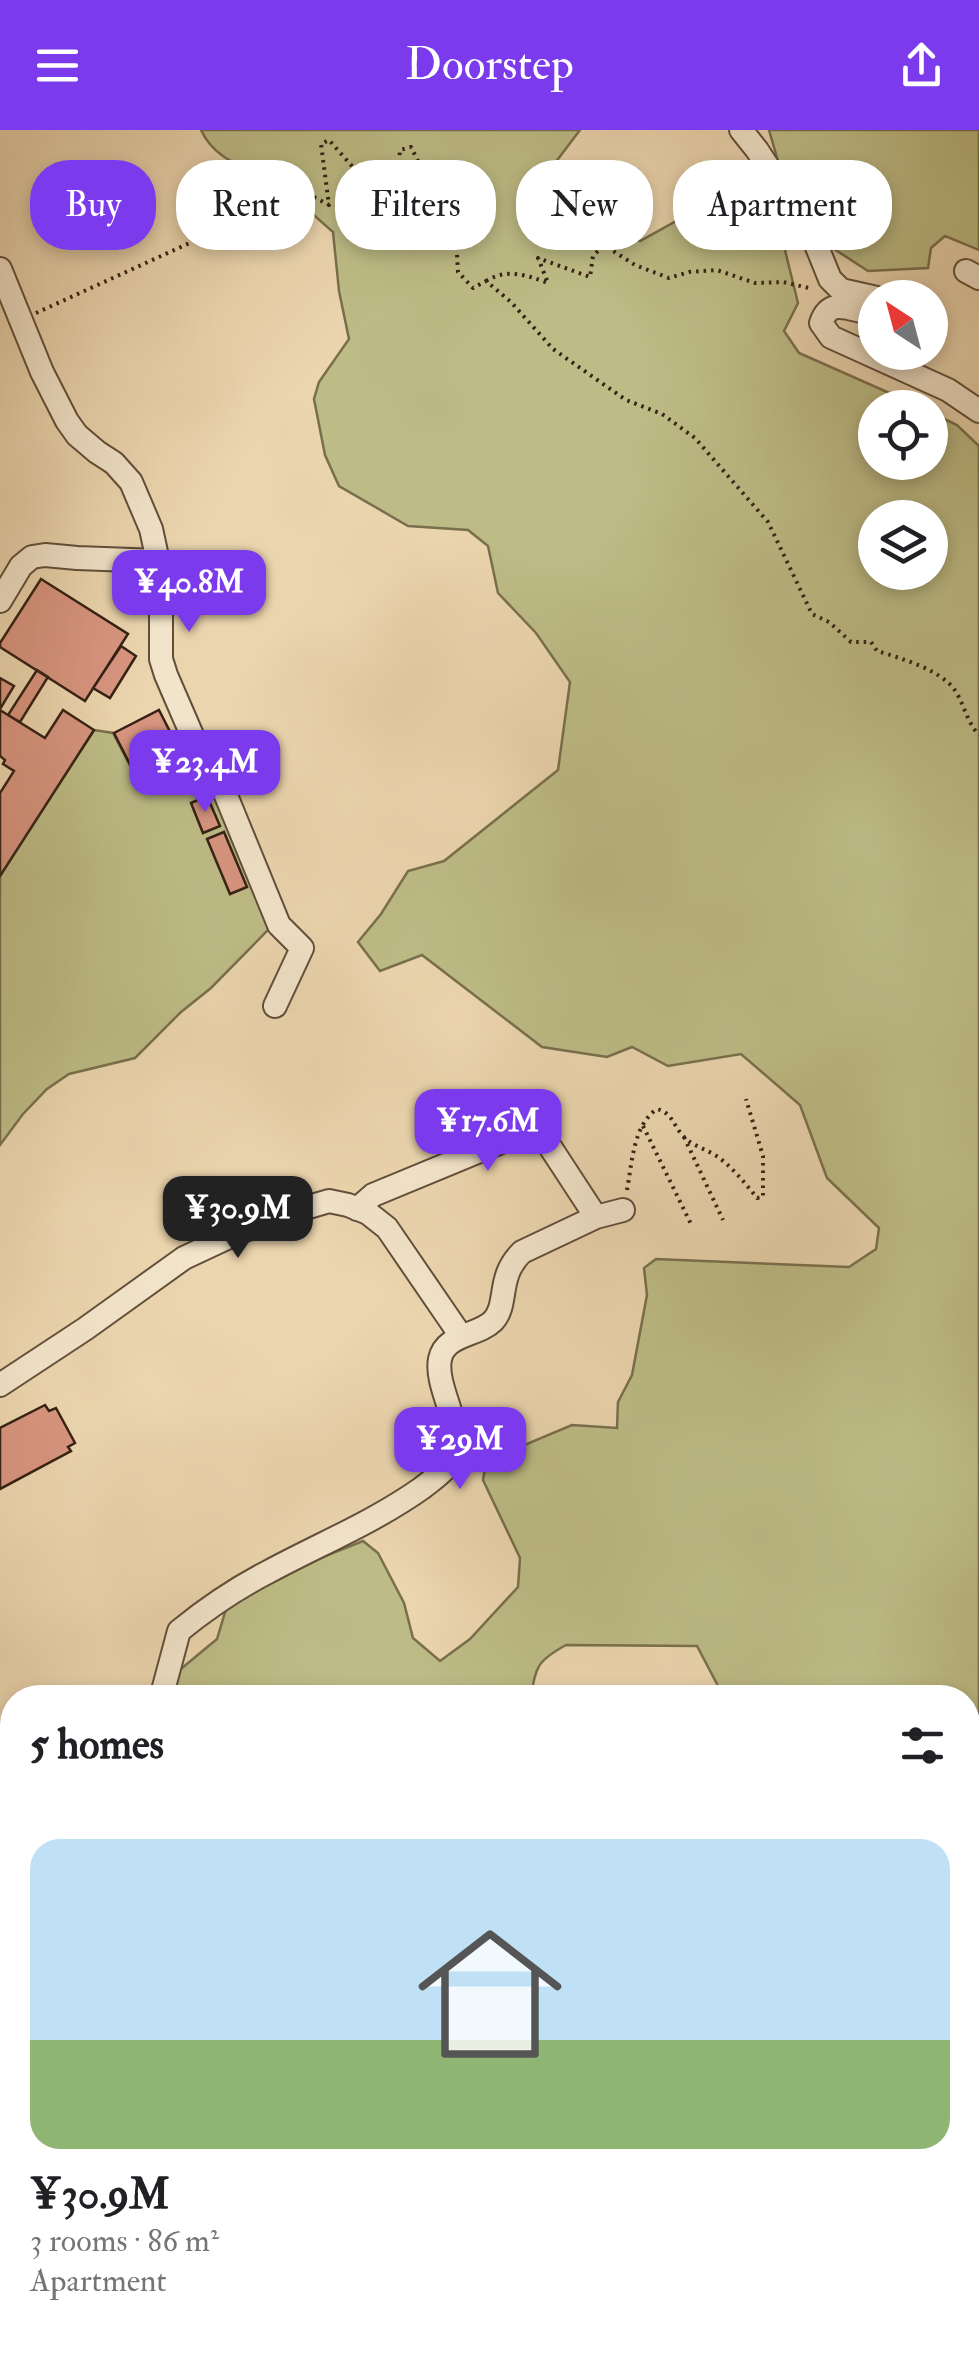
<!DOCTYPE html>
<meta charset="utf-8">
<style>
:root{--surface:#fff;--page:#f6f6f6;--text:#202124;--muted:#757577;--accent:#7c3aed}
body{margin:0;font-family:"IM FELL Double Pica",serif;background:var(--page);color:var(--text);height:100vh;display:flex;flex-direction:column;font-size:38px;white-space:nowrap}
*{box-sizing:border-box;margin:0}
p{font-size:32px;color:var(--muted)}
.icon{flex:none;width:55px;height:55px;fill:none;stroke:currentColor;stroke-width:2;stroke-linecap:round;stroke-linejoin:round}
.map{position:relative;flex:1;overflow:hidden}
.details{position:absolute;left:0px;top:1555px;width:980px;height:670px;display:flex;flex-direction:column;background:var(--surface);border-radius:40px 40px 0 0;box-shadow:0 5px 15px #0003}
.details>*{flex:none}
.hud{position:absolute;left:30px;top:30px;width:920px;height:90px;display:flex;gap:20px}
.needle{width:65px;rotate:324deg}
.buttons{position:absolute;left:858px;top:150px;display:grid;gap:20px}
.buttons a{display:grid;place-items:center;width:90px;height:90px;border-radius:50%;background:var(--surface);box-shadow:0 5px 15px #0003;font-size:50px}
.price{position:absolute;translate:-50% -85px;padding:0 22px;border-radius:20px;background:var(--accent);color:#fff;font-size:32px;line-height:65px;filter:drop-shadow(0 2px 5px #0008)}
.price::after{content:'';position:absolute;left:50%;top:60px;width:30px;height:22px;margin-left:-15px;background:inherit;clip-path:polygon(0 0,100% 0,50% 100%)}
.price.current{background:#222;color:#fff}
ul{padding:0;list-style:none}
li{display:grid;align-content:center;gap:20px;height:530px;padding:0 30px}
li span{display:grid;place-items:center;height:310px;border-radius:30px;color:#555}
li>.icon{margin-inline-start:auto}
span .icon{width:180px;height:180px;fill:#fffc;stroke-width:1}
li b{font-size:42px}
h2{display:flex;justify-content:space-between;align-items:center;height:120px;padding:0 30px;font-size:42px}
.tag{padding:0 35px;border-radius:40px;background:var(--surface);box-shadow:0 5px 15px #0003;font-size:35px;line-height:90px}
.tag.current{background:var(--accent);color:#fff}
header{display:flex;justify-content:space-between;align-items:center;height:130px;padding:0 30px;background:var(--accent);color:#fff;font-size:45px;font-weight:600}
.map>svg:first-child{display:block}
.green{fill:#bdbc86;stroke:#796f4d;stroke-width:2.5;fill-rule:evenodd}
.water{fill:#99b8b1;stroke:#717c72;stroke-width:2.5}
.building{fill:#d89580;stroke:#352214;stroke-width:2.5}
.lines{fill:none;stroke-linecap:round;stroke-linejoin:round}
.minor-casing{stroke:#624f3a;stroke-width:26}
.path{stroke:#352214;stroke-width:4;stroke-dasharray:2.5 5;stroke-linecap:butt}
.minor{stroke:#f2e4ca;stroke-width:22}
</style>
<header><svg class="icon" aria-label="menu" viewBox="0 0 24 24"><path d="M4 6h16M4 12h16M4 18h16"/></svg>Doorstep<svg class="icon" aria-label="share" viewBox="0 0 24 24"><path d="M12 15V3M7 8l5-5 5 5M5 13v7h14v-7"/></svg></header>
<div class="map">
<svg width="979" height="2225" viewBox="0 0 979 2225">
<rect width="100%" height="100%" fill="#ebd5ae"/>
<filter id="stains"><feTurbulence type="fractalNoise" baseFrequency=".002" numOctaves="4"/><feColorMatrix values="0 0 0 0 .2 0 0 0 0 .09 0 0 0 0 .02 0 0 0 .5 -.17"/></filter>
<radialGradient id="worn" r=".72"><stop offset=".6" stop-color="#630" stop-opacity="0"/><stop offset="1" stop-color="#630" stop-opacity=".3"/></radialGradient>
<!-- green -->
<path class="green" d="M 201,0 L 580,0 L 552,37 L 572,81 L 640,111 L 689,84 L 725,75 L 764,94 L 784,116 L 798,173 L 784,201 L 799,223 L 921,277 L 875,278 L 875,332 L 930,332 L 930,282 L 957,295 L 979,316 L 979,1804 L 968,1812 L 968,1568 L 721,1567 L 717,1554 L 697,1516 L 566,1515 C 537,1531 536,1536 531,1567 L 171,1568 L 176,1543 L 217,1509 L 226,1479 L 290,1440 L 363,1411 L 378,1423 L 404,1473 L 413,1508 L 440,1531 L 470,1509 L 518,1457 L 520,1428 L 483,1350 L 486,1331 L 572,1295 L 617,1298 L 618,1272 L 632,1245 L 647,1165 L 644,1138 L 656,1129 L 849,1137 L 876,1119 L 879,1098 L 827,1048 L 800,975 L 741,924 L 668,936 L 632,917 L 607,927 L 542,917 L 422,825 L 380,841 L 358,812 L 381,784 L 408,741 L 444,731 L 558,640 L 570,552 L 536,503 L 498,463 L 488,416 L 468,400 L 408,396 L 339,356 L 325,325 L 314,269 L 319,252 L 349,209 L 339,161 L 333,102 C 317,88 301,73 284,60 C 256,39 217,35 201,0 ZM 875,388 L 930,388 L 930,442 L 875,442 Z
M 769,0 L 979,0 L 979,120 L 945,106 L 931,118 L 928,138 L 868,141 L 814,106 L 786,59 Z
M 94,600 L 113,603 L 144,662 L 202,633 L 257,761 L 269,799 L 211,858 L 181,882 L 135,928 L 69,944 L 47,959 L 23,984 L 0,1015 L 0,746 Z
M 979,2022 L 979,2225 L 973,2225 L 956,2213 L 968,2212 L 968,2028 Z
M 437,2213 L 467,2213 L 478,2225 L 434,2225 Z"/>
<!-- water -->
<path class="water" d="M 322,2212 L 401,2213 L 409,2225 L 260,2225 L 261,2213 L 298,2213 L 303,2217 Z"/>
<!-- building -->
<path class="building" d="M 41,449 L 128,504 L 85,571 L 0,517 L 0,513 Z
M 121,516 L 136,526 L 110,568 L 93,558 Z
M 37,540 L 48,547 L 20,592 L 8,585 Z
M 0,548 L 14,556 L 0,579 Z
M 0,580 L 45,608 L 63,580 L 94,600 L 0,746 L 0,663 L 14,641 L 3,634 L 5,630 L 0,626 Z
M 159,580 L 189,639 L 144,662 L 114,603 Z
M 207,666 L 220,696 L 203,703 L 191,673 Z
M 224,702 L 247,757 L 230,764 L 207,709 Z
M 45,1275 L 49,1281 L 56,1278 L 75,1313 L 68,1317 L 71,1321 L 0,1359 L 0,1298 Z
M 0,1702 L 12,1702 L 12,1776 L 0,1777 Z
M 3,1871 L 12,1898 L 12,1914 L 0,1919 L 0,1872 Z"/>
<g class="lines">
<defs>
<path id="minor" d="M 741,0 L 757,20 L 804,92 L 815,112 L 830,149 L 841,160 L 877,168
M 0,139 L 42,242 L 67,291 L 77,305 L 97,322 L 114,333 L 131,352 L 151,399 L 158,431 L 161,457 L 161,529 L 166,545 L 195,612 L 216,641 L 279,795 L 302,818 L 275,876
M 966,141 L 979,148
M 875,183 C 853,183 831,164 821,193 L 831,207 L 948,260 L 979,281
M 0,471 L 21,436 L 32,427 L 45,425 L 77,428 L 158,431
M 357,1079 L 373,1065 L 523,1003 L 539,1006 L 545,1009 L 596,1087
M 0,1255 L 85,1199 L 184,1128 L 233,1105 L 285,1084 L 329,1071 L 348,1075 L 368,1083 L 387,1098 L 461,1206
M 161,1568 L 179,1501 C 206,1479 237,1458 268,1442 C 320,1414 374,1392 422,1358 C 432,1350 443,1343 450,1333 C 470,1303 434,1260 440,1229 C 445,1204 478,1206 493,1191 C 509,1174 496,1147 522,1122 L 596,1087 L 623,1080
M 0,1687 L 12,1685
M 0,1957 L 12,1953
M 968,1977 L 979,1973
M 0,2209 L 26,2225
M 50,2225 L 63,2221 L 87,2225
M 619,2225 L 629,2212"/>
</defs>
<!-- minor casing -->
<use href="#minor" class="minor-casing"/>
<!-- path -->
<path class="path" d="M 486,151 C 507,138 526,145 548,153 L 538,128 L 590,147 L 593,126 L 604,115 L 635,135 L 669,148 L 689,142 L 717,140 L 755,153 L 783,152 L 813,159
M 36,183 L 284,70 L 291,55 L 329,75 L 321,14 L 329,10 L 395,85 L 400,20 L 411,17 L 456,107 L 458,142 L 473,158 L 486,151 L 511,172 L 553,219 L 626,270 L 662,284 L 695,308 L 768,392 L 812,484 L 829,492 L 851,512 L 871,512 L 877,521 C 900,528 943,540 956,562 C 965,577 967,592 979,605
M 643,996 L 692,1096
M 684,1007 L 723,1090
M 627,1060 C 632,1034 633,995 657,979 C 673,983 673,996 684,1007 C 693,1016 708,1020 718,1027 C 734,1039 745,1053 757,1068 L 763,1067 L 763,1026 L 746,969
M 0,2129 L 12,2120"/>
<!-- minor -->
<use href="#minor" class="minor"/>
</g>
<rect width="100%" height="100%" filter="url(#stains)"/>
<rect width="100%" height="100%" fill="url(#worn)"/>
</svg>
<div class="buttons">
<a><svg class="needle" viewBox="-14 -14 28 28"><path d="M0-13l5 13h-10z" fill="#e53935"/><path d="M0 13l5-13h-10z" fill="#757577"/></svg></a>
<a><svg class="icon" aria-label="locate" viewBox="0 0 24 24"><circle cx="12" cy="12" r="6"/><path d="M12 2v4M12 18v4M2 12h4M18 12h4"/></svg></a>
<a><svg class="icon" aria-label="layers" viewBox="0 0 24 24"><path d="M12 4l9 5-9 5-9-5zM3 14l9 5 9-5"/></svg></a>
</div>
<b class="price" style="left:189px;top:505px">¥40.8M</b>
<b class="price" style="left:205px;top:685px">¥23.4M</b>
<b class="price" style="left:488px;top:1044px">¥17.6M</b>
<b class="price current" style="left:238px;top:1131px">¥30.9M</b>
<b class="price" style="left:460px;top:1362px">¥29M</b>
<div class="hud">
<a class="tag current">Buy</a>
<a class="tag">Rent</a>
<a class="tag">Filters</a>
<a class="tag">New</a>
<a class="tag">Apartment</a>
</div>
<section class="details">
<h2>5 homes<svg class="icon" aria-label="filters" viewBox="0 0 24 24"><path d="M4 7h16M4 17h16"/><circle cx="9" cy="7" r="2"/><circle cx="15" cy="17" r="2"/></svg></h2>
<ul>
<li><span style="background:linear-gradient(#bfe0f5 65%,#8fb573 0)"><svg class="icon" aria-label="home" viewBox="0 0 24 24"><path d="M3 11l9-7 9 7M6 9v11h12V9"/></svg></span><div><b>¥30.9M</b><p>3 rooms · 86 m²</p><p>Apartment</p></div></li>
</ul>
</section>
</div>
